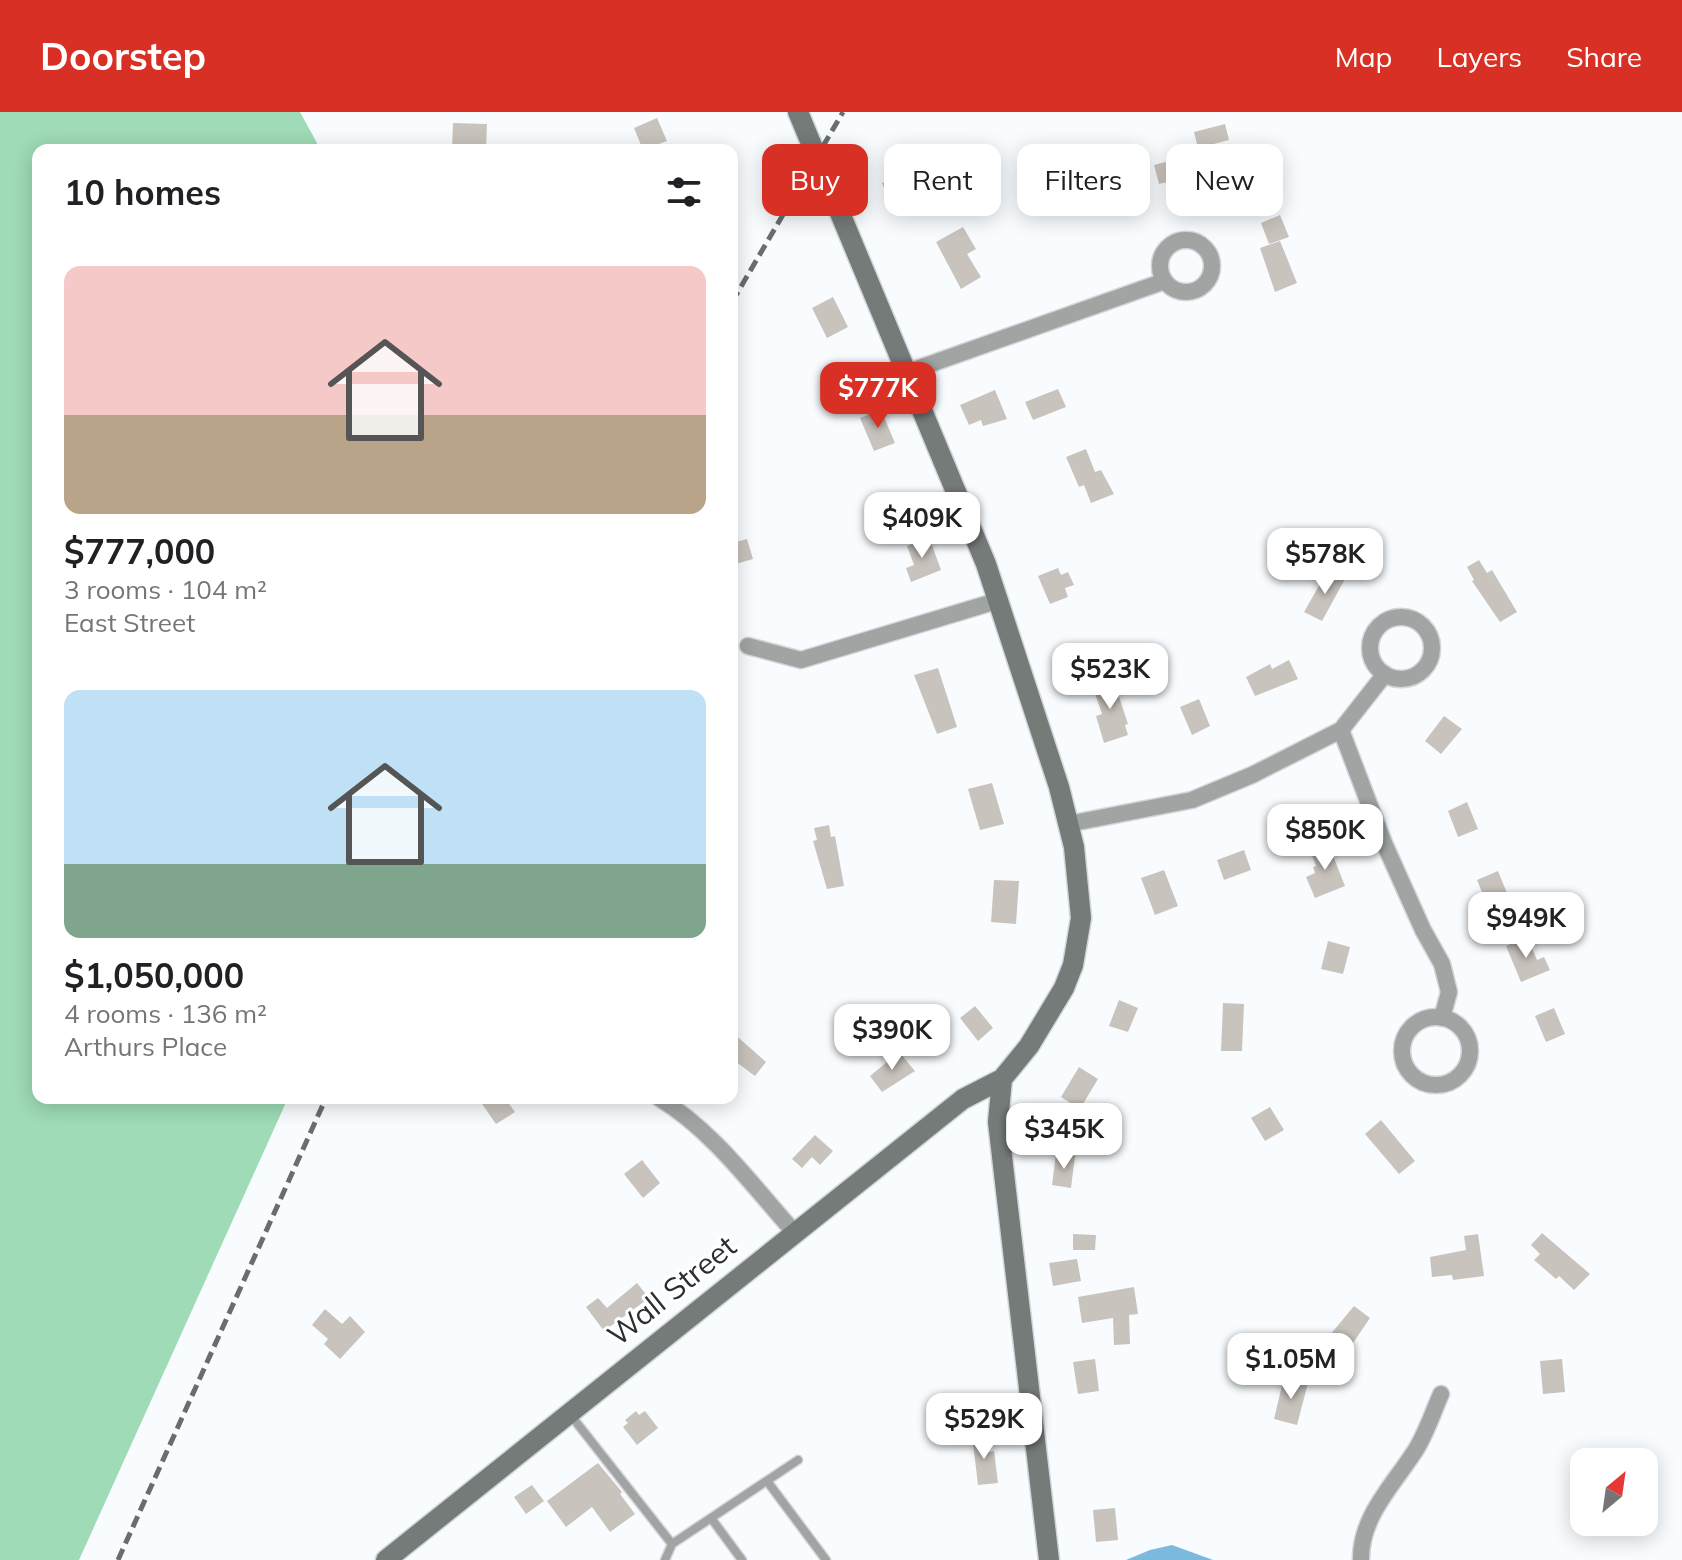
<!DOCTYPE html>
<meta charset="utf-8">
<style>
:root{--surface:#fff;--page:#f6f6f6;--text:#202124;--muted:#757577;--accent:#d93025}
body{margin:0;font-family:Mulish,sans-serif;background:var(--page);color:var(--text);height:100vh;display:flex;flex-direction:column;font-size:30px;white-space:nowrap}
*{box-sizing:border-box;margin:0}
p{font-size:26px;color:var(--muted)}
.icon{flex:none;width:44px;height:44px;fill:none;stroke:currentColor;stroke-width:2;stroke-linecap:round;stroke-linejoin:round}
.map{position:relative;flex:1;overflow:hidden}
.sheet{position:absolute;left:32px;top:32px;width:706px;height:960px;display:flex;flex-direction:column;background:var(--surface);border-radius:16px;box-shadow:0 4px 20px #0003}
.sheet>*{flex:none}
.banner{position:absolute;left:762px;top:32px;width:760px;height:72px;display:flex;gap:16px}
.needle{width:52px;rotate:29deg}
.controls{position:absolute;left:1570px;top:1336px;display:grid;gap:16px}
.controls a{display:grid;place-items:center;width:88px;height:88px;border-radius:16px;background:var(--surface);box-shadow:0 4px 20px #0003;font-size:40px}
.price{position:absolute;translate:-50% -68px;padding:0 18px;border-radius:16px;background:#fff;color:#222;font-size:26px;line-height:52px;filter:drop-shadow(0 2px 4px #0008)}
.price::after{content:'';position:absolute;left:50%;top:48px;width:24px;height:18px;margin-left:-12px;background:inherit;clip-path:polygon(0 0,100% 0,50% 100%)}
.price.selected{background:var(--accent);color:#fff}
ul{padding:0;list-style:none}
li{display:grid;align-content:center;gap:16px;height:424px;padding:0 32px}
li span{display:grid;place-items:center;height:248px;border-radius:16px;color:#555}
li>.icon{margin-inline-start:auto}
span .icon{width:144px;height:144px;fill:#fffc;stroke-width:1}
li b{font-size:34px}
h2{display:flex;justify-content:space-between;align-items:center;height:96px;padding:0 32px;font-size:34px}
.pill{padding:0 28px;border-radius:16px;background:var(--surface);box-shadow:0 4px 20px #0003;font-size:28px;line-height:72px}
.pill.selected{background:var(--accent);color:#fff}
header{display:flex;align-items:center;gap:48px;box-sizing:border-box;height:112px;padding:0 40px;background:var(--accent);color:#fff}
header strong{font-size:38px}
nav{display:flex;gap:44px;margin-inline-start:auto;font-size:28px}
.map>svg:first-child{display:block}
.green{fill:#9edbb6}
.water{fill:#7cb9de}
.building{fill:#c9c3bd}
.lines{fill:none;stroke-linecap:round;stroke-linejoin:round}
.lane-casing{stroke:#d4d7d9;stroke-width:11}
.street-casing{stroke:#d4d7d9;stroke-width:19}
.secondary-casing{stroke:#d4d7d9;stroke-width:23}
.lane{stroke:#a0a4a3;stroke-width:8}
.street{stroke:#a0a4a3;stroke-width:16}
.secondary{stroke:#757b79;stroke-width:20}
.rail{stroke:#6a6d6f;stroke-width:5;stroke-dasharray:12 6;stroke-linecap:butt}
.labels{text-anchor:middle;stroke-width:6;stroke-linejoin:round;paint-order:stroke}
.street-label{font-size:30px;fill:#2c2e31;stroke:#fff}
</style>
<header>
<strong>Doorstep</strong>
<nav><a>Map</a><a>Layers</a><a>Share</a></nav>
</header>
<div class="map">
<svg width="1682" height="1448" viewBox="0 0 1682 1448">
<rect width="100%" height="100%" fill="#f9fcfe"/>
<!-- green -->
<path class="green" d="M 0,0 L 300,0 L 317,31 L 315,38 L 38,38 L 38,986 L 288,986 L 79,1448 L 0,1448 Z"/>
<!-- water -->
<path class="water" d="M 1172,1433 L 1213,1448 L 1126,1448 L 1150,1438 Z"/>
<!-- building -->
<path class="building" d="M 657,6 L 667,29 L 643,38 L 634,16 Z
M 453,11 L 487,12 L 486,38 L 452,38 Z
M 1225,12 L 1229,28 L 1198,36 L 1194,20 Z
M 1207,39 L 1212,60 L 1159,72 L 1154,53 Z
M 962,60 L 967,74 L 939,85 L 934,70 Z
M 905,61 L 913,80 L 890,90 L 882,71 Z
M 1280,103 L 1289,125 L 1269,132 L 1261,111 Z
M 963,115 L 976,137 L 967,142 L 981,165 L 961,177 L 936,130 Z
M 1280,129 L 1297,171 L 1275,180 L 1260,136 Z
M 833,185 L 848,215 L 827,226 L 812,196 Z
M 1058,277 L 1066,295 L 1033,308 L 1025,290 Z
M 995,278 L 1007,307 L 983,314 L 981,308 L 969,313 L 960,293 Z
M 881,298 L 895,331 L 874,339 L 860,306 Z
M 1086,337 L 1095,360 L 1101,358 L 1114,382 L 1091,391 L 1084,373 L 1079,375 L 1066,345 Z
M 929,425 L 941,458 L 911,470 L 906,456 L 914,453 L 907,434 Z
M 747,427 L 753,447 L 732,453 L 732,431 Z
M 1479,448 L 1487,461 L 1492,458 L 1517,500 L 1500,510 L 1472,469 L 1474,468 L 1467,455 Z
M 1058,456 L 1061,463 L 1068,460 L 1074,473 L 1065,476 L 1068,485 L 1050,492 L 1038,464 Z
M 1328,458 L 1345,467 L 1322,509 L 1304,500 Z
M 1289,548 L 1298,567 L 1255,584 L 1246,565 L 1270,552 L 1272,557 Z
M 938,556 L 957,615 L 937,622 L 914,563 Z
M 1113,566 L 1128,612 L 1125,613 L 1128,623 L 1104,631 L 1096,604 L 1102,602 L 1092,573 Z
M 1199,587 L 1210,614 L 1192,623 L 1180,595 Z
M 1444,604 L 1462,617 L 1441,642 L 1425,629 Z
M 992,671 L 1004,712 L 980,718 L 968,677 Z
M 1467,690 L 1478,717 L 1458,725 L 1448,699 Z
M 829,713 L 831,725 L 835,724 L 844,774 L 827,777 L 813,729 L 817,728 L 814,716 Z
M 1328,731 L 1345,774 L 1315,786 L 1306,765 L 1315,761 L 1313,755 L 1316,754 L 1310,738 Z
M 1244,738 L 1251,758 L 1224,768 L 1217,748 Z
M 1164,758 L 1178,794 L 1155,803 L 1141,766 Z
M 1498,759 L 1509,786 L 1488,795 L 1477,768 Z
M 994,768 L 1019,769 L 1016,812 L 991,810 Z
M 1527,825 L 1537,848 L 1544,845 L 1550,858 L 1521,870 L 1506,834 Z
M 1328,829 L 1350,835 L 1343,862 L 1321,857 Z
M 1119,888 L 1138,896 L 1128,920 L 1109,914 Z
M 1223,891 L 1244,892 L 1242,939 L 1221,939 Z
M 975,894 L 993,916 L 978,929 L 960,906 Z
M 1554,896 L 1565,922 L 1546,930 L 1535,904 Z
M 732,920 L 766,950 L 755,964 L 732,947 Z
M 899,940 L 915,959 L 882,980 L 870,964 Z
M 1079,955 L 1098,967 L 1080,997 L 1061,985 Z
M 478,986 L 505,986 L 515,1000 L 496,1012 Z
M 1270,995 L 1284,1018 L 1265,1029 L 1251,1006 Z
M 1381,1008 L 1415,1049 L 1399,1062 L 1365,1022 Z
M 815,1023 L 833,1039 L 820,1053 L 812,1045 L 802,1056 L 792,1047 Z
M 1056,1042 L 1075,1044 L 1071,1076 L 1052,1073 Z
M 642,1048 L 660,1071 L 643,1086 L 624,1062 Z
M 1542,1121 L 1590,1162 L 1574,1178 L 1559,1164 L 1556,1167 L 1534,1148 L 1540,1142 L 1531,1133 Z
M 1073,1122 L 1096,1123 L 1095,1138 L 1073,1138 Z
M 1478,1122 L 1484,1164 L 1453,1168 L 1452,1163 L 1432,1165 L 1430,1145 L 1466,1138 L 1464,1124 Z
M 1077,1147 L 1081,1169 L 1053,1174 L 1049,1151 Z
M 637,1171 L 649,1186 L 604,1219 L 586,1195 L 598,1186 L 607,1196 Z
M 1134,1175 L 1138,1202 L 1129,1203 L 1130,1232 L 1114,1233 L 1113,1206 L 1082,1211 L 1078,1185 Z
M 1354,1194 L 1370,1206 L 1344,1244 L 1325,1229 Z
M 325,1197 L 342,1212 L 350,1204 L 365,1220 L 340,1247 L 324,1232 L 328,1227 L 312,1213 Z
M 1095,1247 L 1099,1279 L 1078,1282 L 1073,1250 Z
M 1562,1247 L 1565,1280 L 1543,1282 L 1540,1249 Z
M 1284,1265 L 1308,1271 L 1297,1313 L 1274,1307 Z
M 636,1299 L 639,1303 L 645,1299 L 658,1316 L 637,1333 L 623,1315 L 628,1311 L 625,1308 Z
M 987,1321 L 989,1340 L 994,1339 L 998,1371 L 978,1373 L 972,1323 Z
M 598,1351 L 622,1380 L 620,1382 L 635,1402 L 610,1420 L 592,1395 L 566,1415 L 547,1389 Z
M 532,1373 L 544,1389 L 526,1402 L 514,1385 Z
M 1115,1396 L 1118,1428 L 1096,1430 L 1093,1398 Z"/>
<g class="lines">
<defs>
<path id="lane" d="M 569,1301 L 672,1432 L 798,1348
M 767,1369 L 826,1448
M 711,1406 L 742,1448
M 665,1448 L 672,1432"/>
<path id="street" d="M1160 154a26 26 0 1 1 52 0a26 26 0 1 1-52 0Z
M 908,260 L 1162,170
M1370 536a31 31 0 1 1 62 0a31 31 0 1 1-62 0Z
M 748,534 L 801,548 L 1000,488
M 1341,618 L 1384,731 L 1423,818 L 1442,852 L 1449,880 L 1442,906
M 1068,712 L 1192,688 L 1252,663 L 1341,618 L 1385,562
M1402 939a34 34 0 1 1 68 0a34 34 0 1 1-68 0Z
M 659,986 C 713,1019 752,1073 794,1120
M 1361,1448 C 1360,1405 1394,1372 1415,1339 C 1426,1322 1433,1300 1441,1282"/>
<path id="secondary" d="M 798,0 L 986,452 L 1059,675 L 1074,735 L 1081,806 L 1073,853 L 1064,876 L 1029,934 L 1002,967 L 998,1010 L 1049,1448
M 386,1448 L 963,987 L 1002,967"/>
</defs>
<!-- lane casing -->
<use href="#lane" class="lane-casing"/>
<!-- street casing -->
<use href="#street" class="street-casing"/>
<!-- secondary casing -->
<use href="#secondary" class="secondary-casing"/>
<!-- lane -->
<use href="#lane" class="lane"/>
<!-- street -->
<use href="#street" class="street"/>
<!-- secondary -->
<use href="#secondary" class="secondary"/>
<!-- rail -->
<path class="rail" d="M 732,190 L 843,0
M 118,1448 L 326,986"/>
</g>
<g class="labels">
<!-- street labels -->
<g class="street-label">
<text transform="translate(672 1179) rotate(-39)" y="10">Wall Street</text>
</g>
</g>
</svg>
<div class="controls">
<a><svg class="needle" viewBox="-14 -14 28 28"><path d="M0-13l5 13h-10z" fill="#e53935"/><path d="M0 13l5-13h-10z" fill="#757577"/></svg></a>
</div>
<b class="price selected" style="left:878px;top:318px">$777K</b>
<b class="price" style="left:922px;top:448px">$409K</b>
<b class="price" style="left:1325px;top:484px">$578K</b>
<b class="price" style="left:1110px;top:599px">$523K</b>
<b class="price" style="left:1325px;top:760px">$850K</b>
<b class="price" style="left:1526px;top:848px">$949K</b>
<b class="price" style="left:892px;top:960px">$390K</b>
<b class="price" style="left:1064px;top:1059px">$345K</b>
<b class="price" style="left:1291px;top:1289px">$1.05M</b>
<b class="price" style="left:984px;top:1349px">$529K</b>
<div class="banner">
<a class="pill selected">Buy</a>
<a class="pill">Rent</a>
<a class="pill">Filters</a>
<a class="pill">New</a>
</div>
<section class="sheet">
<h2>10 homes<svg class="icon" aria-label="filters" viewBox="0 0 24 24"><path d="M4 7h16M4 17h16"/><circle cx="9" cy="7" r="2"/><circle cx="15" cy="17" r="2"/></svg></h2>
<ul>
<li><span style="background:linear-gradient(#f6c9c9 60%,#b9a48a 0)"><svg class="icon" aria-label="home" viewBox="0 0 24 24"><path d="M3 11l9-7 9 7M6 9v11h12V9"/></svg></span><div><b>$777,000</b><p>3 rooms · 104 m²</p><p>East Street</p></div></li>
<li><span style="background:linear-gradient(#bfe0f5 70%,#7fa58c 0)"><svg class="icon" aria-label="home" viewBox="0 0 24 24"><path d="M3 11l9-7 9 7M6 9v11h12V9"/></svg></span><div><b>$1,050,000</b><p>4 rooms · 136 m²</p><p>Arthurs Place</p></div></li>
</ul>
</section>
</div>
